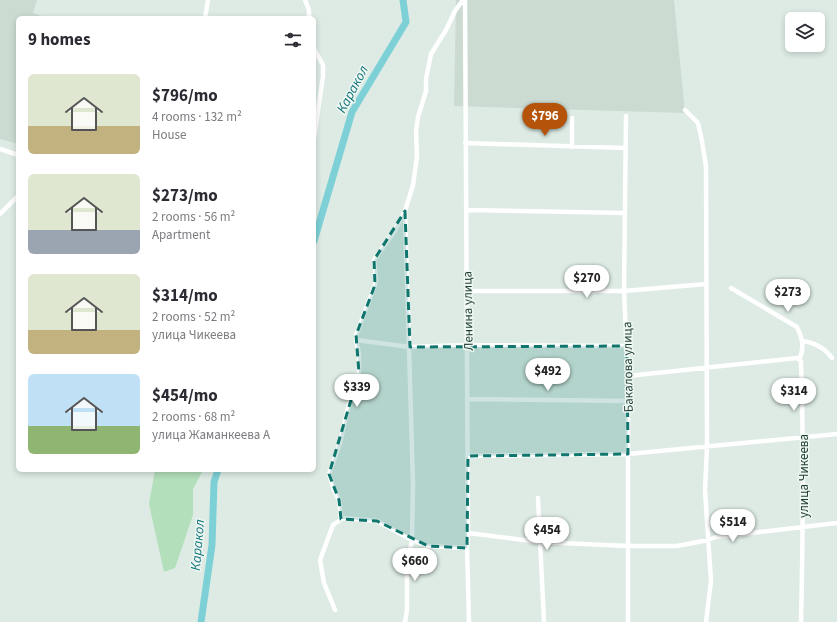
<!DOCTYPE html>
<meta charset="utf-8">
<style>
:root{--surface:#fff;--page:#f7f7f7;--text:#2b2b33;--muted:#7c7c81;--accent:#b45309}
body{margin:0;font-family:"Source Sans 3",sans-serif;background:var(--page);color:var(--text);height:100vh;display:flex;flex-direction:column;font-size:15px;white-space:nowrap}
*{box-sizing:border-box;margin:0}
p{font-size:13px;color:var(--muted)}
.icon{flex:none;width:22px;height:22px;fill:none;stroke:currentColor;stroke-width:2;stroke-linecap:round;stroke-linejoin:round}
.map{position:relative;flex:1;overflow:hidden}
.sheet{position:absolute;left:16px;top:16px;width:300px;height:456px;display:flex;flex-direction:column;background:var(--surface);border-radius:6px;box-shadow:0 2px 6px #0003}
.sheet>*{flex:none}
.buttons{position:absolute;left:785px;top:12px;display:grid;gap:8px}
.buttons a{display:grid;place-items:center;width:40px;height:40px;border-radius:6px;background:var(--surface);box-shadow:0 2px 6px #0003;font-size:20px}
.price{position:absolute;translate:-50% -34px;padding:0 9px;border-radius:14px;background:#fff;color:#222;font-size:13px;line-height:26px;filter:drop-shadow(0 1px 2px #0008)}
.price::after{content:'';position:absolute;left:50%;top:24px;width:12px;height:9px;margin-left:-6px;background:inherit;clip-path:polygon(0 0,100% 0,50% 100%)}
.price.active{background:var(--accent);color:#fff}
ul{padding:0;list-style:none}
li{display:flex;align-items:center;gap:12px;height:100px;padding:0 12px}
li span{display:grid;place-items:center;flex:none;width:112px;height:80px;border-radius:6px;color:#555}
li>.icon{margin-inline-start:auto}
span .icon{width:48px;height:48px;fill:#fffc;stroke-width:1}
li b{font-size:17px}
h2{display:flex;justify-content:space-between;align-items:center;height:48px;padding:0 12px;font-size:17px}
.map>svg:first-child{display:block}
.built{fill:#cbdbd2}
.green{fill:#b3dfbb}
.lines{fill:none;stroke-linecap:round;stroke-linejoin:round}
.river{stroke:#7ed0d7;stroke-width:7}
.minor{stroke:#fff;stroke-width:4.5}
.marked{fill:#0f766e;fill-opacity:0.2;stroke:#0f766e;stroke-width:3;stroke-dasharray:8 5;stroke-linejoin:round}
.labels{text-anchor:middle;stroke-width:3;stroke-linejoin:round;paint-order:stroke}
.street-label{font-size:13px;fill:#1d3c31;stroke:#eef7f2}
.water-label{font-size:14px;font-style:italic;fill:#12747d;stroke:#eef7f2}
</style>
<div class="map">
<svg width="837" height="622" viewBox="0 0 837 622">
<rect width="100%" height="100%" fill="#ddebe4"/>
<!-- built -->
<path class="built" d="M 0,0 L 37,0 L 33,13 L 47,18 L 18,18 L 18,144 L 0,139 Z
M 456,0 L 674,0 L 685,113 L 454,106 Z"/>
<!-- green -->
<path class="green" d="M 155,470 L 203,470 L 193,489 L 193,515 L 175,568 L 164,572 L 149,504 Z"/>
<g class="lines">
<!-- river -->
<path class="river" d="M 314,241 L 352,112 L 406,22 L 403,0
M 201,622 L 212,545 L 214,482 L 218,470"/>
<!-- minor -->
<path class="minor" d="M 305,0 L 309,10 L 309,18
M 465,0 L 468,533 L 467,548 L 469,622
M 205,18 L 208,0
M 314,49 L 323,65 L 323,76 L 314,138
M 685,110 L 698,123 L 702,141 L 706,167 L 707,447 L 705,490 L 711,581 L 706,622
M 626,116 L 624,291 L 628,376 L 628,622
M 572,118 L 572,147
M 465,143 L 625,148
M 0,149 L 18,155
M 466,210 L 625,213
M 0,214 L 18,196
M 731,288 L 797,327 C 802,337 805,349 799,359
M 466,291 L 624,291 L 706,284
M 356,340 L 410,347 L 467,345 L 627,346
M 802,341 C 814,342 826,349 832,358
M 628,376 L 797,358 L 801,361 C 804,448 803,535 801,622
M 467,399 L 628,401
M 468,456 L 628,454 L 837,434
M 538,498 L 544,622
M 341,519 L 339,500 L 334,490 L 329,474 L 340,443 L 350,399 L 359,373 L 359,354 L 356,340 L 356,335 L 375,285 L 376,280 L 374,260 L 394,232 L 405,211 L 413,185 L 417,157 L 416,131 L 418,117 L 426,91 L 426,79 L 431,54 L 446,30 L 455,11 L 463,0
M 468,533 L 539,542 L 628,546 L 677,546 L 708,540 L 716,537 L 837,523
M 335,610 L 324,583 L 320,560 L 333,525 L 343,518 L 377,521 L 412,540 L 428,546 L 467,548
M 405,622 L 407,610 L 407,565 L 412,540 L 413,484 L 405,212"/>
</g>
<!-- marked area -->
<path class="marked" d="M 405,211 L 410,347 L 627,346 L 628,454 L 468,456 L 467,548 L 428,546 L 377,521 L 341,519 L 339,500 L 329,474 L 359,373 L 356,335 L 375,285 L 374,260 Z"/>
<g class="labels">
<!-- street labels -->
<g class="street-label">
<text transform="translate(467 311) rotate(-91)" y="5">Ленина улица</text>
<text transform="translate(627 367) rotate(-91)" y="5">Бакалова улица</text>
<text transform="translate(803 476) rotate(-90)" y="5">улица Чикеева</text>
</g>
<!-- water labels -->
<g class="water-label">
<text transform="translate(352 89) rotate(-62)" y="5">Каракол</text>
<text transform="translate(197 545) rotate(-85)" y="5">Каракол</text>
</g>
</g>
</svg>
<div class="buttons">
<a><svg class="icon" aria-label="layers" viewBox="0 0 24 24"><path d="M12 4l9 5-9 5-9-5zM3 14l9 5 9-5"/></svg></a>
</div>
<b class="price active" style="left:545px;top:137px">$796</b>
<b class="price" style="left:587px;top:299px">$270</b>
<b class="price" style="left:788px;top:313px">$273</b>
<b class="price" style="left:548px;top:392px">$492</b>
<b class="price" style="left:357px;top:408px">$339</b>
<b class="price" style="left:794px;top:412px">$314</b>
<b class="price" style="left:733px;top:543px">$514</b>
<b class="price" style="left:547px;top:551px">$454</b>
<b class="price" style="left:415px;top:582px">$660</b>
<section class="sheet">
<h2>9 homes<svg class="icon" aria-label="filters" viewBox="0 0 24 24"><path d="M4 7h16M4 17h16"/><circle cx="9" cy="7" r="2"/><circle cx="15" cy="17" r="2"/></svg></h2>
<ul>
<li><span style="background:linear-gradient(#dfe7d0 65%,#c2b280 0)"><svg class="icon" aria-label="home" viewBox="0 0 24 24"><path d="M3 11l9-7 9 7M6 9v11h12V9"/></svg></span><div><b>$796/mo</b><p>4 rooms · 132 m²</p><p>House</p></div></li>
<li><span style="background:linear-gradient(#dfe7d0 70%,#9aa5b1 0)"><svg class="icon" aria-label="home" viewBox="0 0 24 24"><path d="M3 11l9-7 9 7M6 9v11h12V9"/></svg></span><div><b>$273/mo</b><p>2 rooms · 56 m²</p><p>Apartment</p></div></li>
<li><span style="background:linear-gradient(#dfe7d0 70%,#c2b280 0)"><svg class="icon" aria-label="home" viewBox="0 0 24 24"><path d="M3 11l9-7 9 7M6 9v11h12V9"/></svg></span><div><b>$314/mo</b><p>2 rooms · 52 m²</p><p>улица Чикеева</p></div></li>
<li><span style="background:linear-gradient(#bfe0f5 65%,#8fb573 0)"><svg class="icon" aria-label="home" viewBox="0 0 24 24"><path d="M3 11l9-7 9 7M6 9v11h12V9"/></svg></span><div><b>$454/mo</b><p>2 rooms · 68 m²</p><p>улица Жаманкеева А</p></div></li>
</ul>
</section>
</div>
